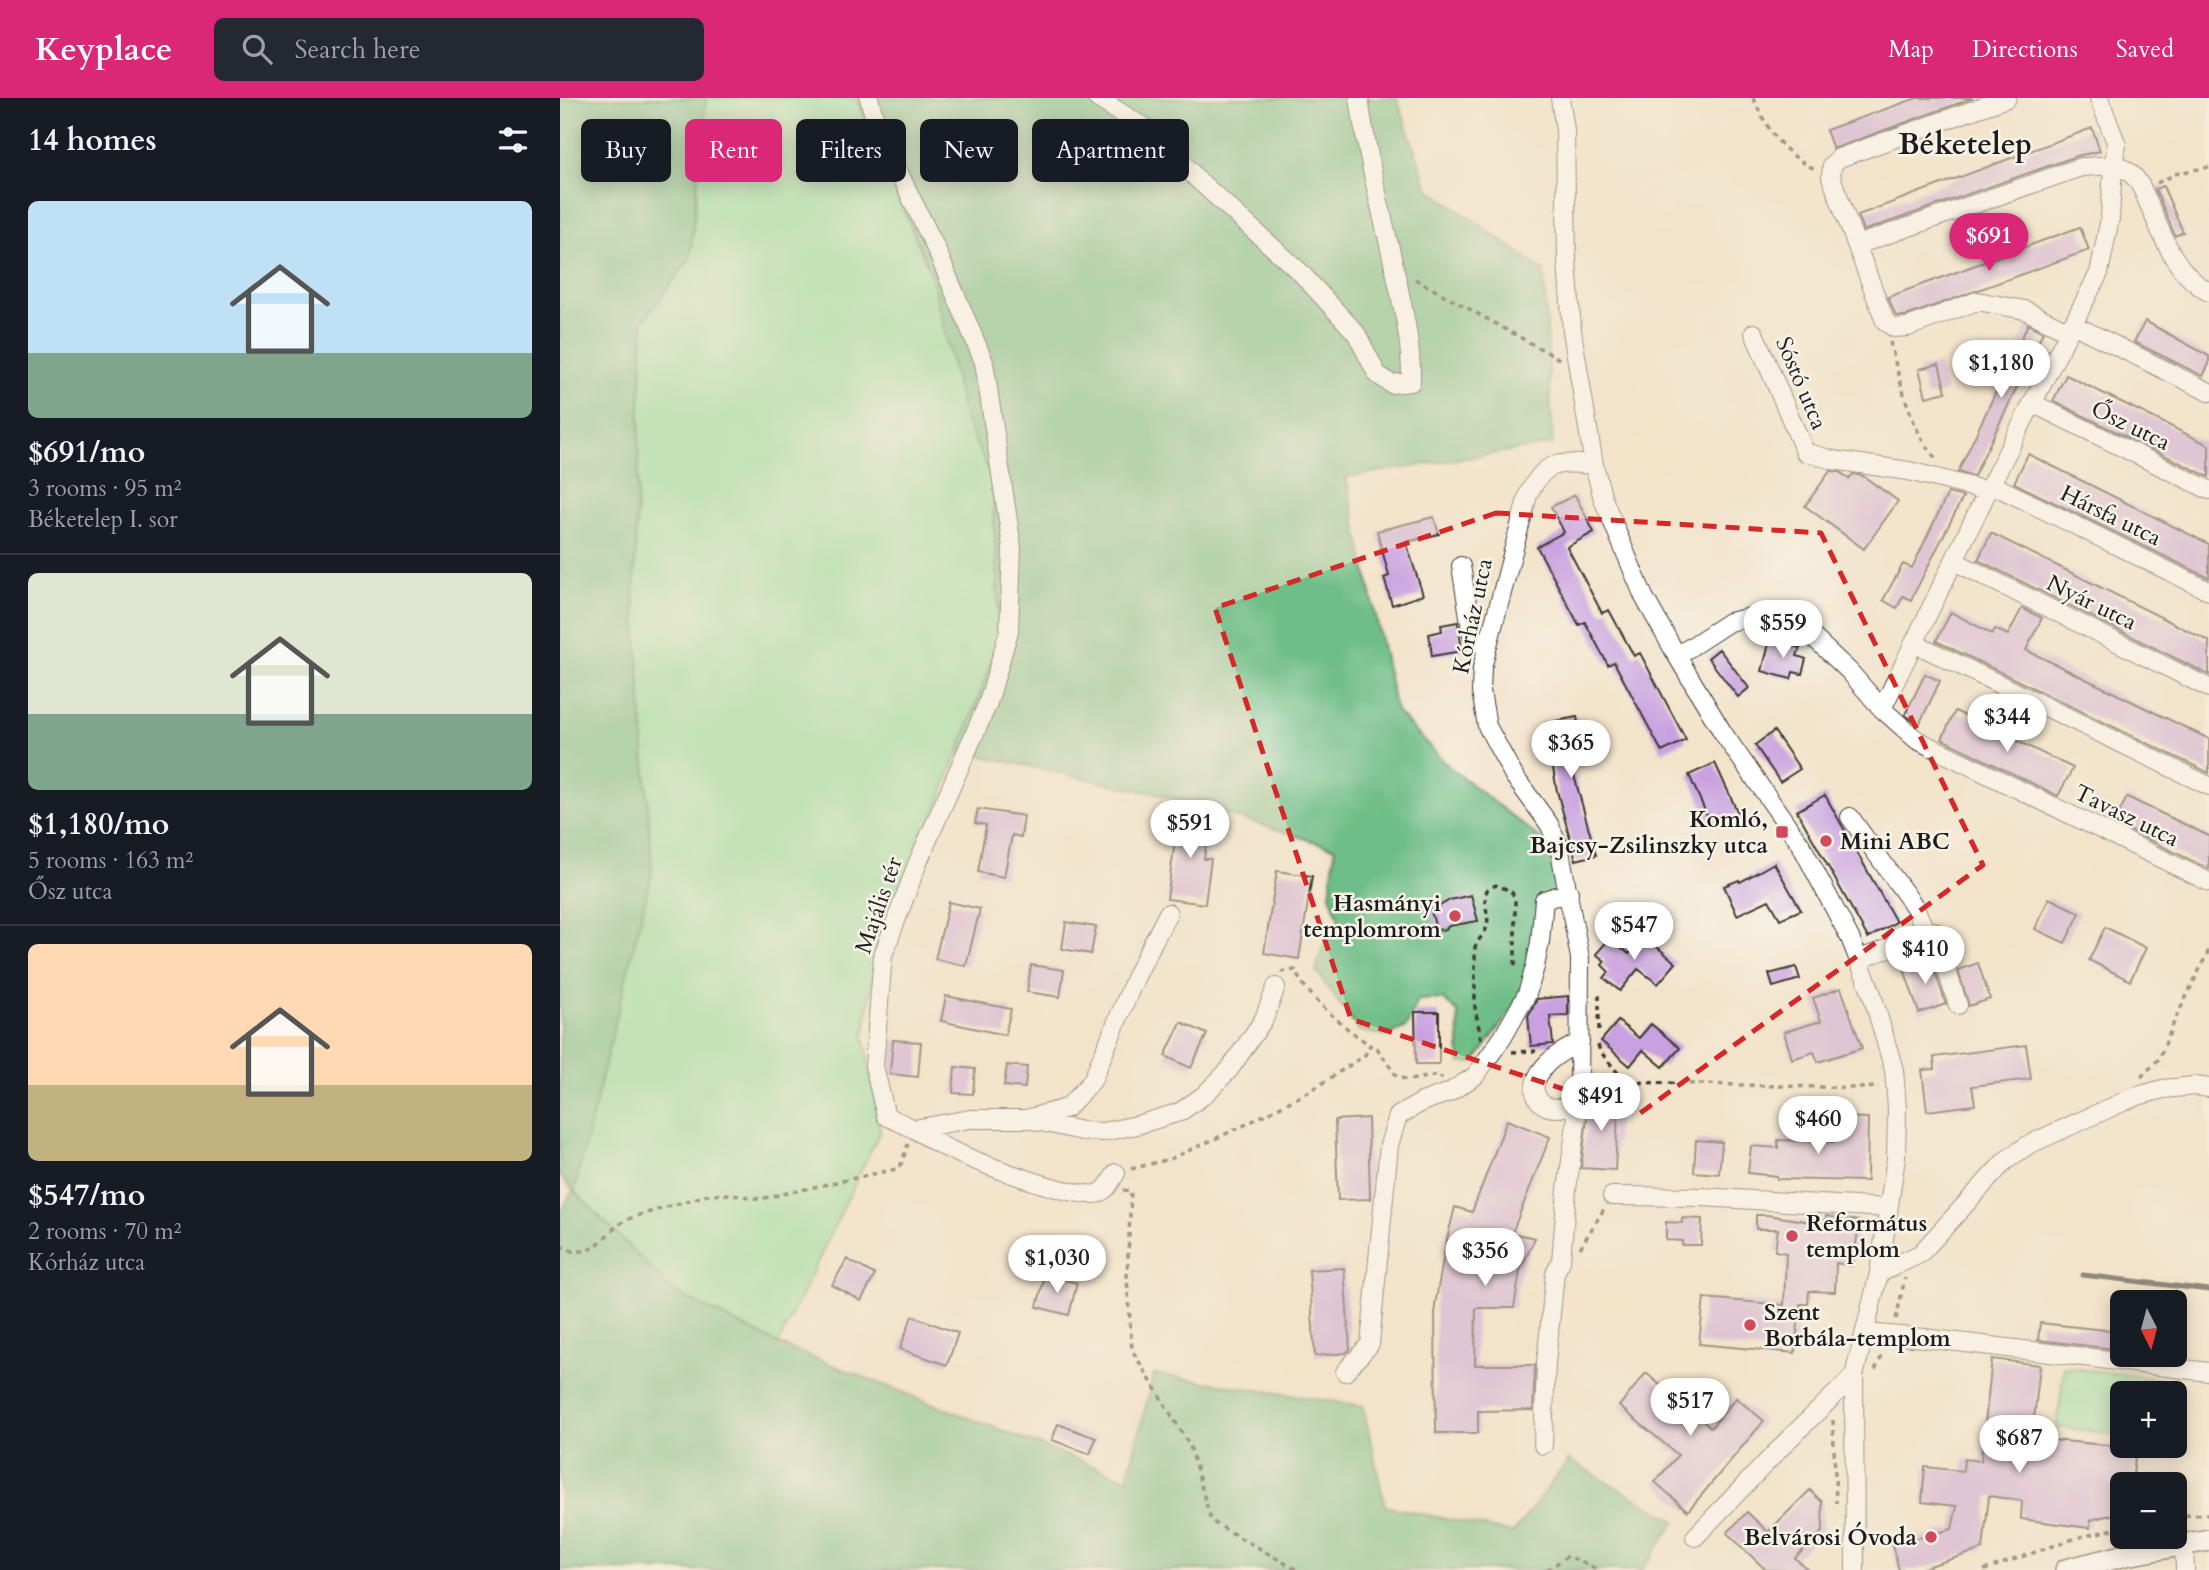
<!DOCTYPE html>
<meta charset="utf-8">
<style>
:root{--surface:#171b24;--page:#242831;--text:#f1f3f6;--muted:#9ea1a6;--line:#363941;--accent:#db2777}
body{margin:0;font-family:Cardo,serif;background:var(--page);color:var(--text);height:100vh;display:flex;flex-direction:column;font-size:26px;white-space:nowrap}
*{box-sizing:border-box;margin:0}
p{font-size:23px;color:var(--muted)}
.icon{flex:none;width:38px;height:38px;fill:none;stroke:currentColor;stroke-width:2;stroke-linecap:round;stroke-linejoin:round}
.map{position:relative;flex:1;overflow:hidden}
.panel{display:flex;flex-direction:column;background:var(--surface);width:560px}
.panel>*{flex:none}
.guide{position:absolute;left:21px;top:21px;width:665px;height:63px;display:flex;gap:14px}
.needle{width:46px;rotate:174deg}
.controls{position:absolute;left:1550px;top:1192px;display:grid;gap:14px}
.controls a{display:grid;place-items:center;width:77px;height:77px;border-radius:10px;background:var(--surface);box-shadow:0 4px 18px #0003;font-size:35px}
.price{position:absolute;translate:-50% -60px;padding:0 16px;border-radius:24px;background:#fff;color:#222;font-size:23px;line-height:46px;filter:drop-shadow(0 2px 4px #0008)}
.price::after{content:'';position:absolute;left:50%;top:42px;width:21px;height:16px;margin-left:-10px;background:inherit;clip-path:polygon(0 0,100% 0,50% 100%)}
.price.selected{background:var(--accent);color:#fff}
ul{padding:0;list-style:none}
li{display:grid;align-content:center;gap:14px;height:371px;padding:0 28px}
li+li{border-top:2px solid var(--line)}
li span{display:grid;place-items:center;height:217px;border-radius:10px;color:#555}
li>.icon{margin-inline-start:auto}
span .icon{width:126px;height:126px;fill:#fffc;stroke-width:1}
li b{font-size:30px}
h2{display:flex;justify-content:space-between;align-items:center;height:84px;padding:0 28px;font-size:30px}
.tag{padding:0 24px;border-radius:10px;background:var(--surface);box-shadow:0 4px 18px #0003;font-size:24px;line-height:63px}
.tag.selected{background:var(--accent);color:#fff}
header{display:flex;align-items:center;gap:42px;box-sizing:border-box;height:98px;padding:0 35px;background:var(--accent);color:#fff}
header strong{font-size:33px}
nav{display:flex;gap:38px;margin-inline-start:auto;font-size:24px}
.search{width:490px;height:63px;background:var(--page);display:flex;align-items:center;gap:18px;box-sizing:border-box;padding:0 24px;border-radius:10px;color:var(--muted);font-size:26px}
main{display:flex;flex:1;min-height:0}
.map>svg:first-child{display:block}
.green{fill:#8adfa1;stroke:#537e5e;stroke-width:2}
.forest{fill:#6fbe87;stroke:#466d52;stroke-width:2}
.building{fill:#c9a0e0}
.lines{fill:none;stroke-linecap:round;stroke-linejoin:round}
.minor-casing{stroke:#3c3a36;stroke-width:20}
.major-casing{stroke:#3c3a36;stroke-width:24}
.path{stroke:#3c3a36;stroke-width:3.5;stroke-dasharray:5 5;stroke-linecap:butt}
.minor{stroke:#fff;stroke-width:18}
.major{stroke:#fff;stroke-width:21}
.rail{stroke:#1c1c1c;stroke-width:5}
.marked{fill:none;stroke:#d62828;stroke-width:5;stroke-dasharray:14 9;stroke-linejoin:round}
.poi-dot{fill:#d1495b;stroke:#f7f3e8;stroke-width:2.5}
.labels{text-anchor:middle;stroke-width:5;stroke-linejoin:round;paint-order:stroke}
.street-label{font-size:23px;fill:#1c1c1c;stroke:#f7f3e8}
.poi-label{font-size:23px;font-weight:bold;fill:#1c1c1c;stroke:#f7f3e8;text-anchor:end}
.district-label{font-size:30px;font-weight:bold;fill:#1c1c1c;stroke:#f7f3e8}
</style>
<header>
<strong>Keyplace</strong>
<div class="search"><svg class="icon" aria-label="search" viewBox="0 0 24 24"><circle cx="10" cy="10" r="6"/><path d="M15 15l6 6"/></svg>Search here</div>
<nav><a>Map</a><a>Directions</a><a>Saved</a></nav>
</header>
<main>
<section class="panel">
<h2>14 homes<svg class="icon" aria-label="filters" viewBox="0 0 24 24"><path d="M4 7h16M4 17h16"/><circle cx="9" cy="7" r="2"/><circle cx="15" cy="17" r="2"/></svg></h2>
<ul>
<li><span style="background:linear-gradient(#bfe0f5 70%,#7fa58c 0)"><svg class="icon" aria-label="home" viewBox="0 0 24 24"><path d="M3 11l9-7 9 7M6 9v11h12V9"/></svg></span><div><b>$691/mo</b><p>3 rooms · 95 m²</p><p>Béketelep I. sor</p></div></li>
<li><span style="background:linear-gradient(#dfe7d0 65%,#7fa58c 0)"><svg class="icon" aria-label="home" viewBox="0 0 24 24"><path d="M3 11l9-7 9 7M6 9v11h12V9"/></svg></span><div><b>$1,180/mo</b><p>5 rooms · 163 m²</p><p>Ősz utca</p></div></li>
<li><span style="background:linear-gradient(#ffd9b3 65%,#c2b280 0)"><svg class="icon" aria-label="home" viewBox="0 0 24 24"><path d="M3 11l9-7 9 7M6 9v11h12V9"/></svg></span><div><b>$547/mo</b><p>2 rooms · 70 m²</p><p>Kórház utca</p></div></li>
</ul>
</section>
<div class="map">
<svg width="1649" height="1472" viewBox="0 0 1649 1472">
<rect width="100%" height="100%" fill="#f7f3e8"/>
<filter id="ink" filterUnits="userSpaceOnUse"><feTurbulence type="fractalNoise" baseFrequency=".0143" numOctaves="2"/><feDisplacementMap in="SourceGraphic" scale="14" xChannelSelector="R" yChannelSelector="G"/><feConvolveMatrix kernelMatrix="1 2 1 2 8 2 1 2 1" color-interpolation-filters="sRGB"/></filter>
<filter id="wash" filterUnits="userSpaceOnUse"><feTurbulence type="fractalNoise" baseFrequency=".00686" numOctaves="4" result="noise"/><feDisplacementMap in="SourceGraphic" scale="28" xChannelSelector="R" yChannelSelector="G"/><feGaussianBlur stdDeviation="1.57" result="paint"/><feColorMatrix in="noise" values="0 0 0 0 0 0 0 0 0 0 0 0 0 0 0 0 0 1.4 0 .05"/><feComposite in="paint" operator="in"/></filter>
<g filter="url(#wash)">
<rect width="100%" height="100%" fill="#f3e3ca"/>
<!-- green -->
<path class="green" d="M 146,0 L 296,0 L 372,178 L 404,319 L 432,380 L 440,540 L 399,653 L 314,871 L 304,939 L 320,1033 L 218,1246 L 114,1194 L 13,1092 L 92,774 L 74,495 L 83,223 L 130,160 Z
M 1504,1269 L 1601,1281 L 1599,1295 L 1563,1295 L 1563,1337 L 1497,1329 Z"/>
<!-- forest -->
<path class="forest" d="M 0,0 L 146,0 L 130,160 L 83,223 L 74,495 L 92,774 L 14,1093 L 114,1194 L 218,1246 L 567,1381 L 594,1276 L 803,1308 L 825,1408 L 953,1435 L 1009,1362 L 1116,1423 L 1082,1472 L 0,1472 L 0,1116 L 13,1092 L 0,1078 Z
M 296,0 L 837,0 L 868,90 L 984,173 L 993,346 L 786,379 L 836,613 L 888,668 L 991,749 L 996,794 L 967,889 L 914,965 L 900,965 L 898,914 L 882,901 L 858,902 L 846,929 L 827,938 L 799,933 L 756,873 L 761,853 L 779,821 L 770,797 L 775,750 L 615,700 L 399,653 L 440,540 L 432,380 L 404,319 L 372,178 Z"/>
<g id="blocks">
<!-- building -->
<path class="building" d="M 1357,0 L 1413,0 L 1273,51 L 1266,32 Z
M 1532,30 L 1540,53 L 1517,58 L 1303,133 L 1298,117 Z
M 1603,88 L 1623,134 L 1615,138 L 1595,91 Z
M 1520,129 L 1529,152 L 1346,218 L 1338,218 L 1335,216 L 1328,199 Z
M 1585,223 L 1649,258 L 1649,266 L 1643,278 L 1574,244 Z
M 1468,226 L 1483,234 L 1459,285 L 1414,378 L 1398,374 Z
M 1379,266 L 1386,294 L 1366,299 L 1359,271 Z
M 1506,277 L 1649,347 L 1649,379 L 1493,303 Z
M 1468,356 L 1649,446 L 1649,480 L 1454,385 Z
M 1270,373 L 1280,374 L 1289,381 L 1293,376 L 1303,378 L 1338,403 L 1304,451 L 1245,408 Z
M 1388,395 L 1403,399 L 1351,502 L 1343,498 L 1337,510 L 1323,502 L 1343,466 L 1352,470 Z
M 1015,397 L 1034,434 L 1007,449 L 1042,515 L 1049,512 L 1074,558 L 1080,555 L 1126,642 L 1102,654 L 1054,564 L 1048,567 L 1025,524 L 1019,527 L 977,449 L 1004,434 L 991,409 Z
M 874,419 L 879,436 L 846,444 L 863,497 L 832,507 L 824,480 L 829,478 L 817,433 Z
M 1431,435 L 1649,543 L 1649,577 L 1418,462 Z
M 1462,510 L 1482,520 L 1466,552 L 1649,641 L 1649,675 L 1376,543 L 1391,514 L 1432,536 L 1435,531 L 1448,537 Z
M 898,524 L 902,553 L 872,558 L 869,536 L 882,533 L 881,527 Z
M 1210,542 L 1240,550 L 1237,558 L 1246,561 L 1242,576 L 1233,574 L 1231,581 L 1202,573 Z
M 1159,551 L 1189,590 L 1178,599 L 1148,560 Z
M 1365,576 L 1380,583 L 1359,627 L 1345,617 Z
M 1395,613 L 1513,670 L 1498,698 L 1382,641 Z
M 1017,619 L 1021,644 L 1032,642 L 1036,665 L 1012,670 L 1036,757 L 1016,762 L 997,693 L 985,625 Z
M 1214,633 L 1240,671 L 1220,684 L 1195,647 Z
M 1155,665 L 1178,715 L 1151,726 L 1129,677 Z
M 1265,697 L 1336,824 L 1308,840 L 1237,713 Z
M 1567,699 L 1649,738 L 1649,771 L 1554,725 Z
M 418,711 L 464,718 L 461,739 L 452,737 L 444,779 L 418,774 L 426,727 L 415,725 Z
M 619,714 L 650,718 L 644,761 L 651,761 L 645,806 L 607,801 Z
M 1214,765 L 1241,812 L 1220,821 L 1209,802 L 1177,817 L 1164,788 L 1179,782 L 1180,784 Z
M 717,773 L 752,778 L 739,861 L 704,855 Z
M 911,797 L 918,823 L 889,828 L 885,832 L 876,831 L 871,813 L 890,802 Z
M 1489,800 L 1520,815 L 1505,845 L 1475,831 Z
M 389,804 L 420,811 L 406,868 L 375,861 Z
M 506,824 L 536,829 L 531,856 L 502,851 Z
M 1545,829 L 1586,850 L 1570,883 L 1529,862 Z
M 1084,838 L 1116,865 L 1098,886 L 1078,871 L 1060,893 L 1044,880 L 1049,874 L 1042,867 L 1045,863 L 1036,856 L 1050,840 L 1069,856 Z
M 1371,862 L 1386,906 L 1359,915 L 1344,871 Z
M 1418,865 L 1430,901 L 1409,908 L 1398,872 Z
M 471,867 L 504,872 L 500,899 L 467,894 Z
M 1236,869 L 1240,881 L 1213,889 L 1209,876 Z
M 1281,890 L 1302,950 L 1258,964 L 1254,954 L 1232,961 L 1224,934 L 1261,923 L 1253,900 Z
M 386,898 L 451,911 L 445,937 L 381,923 Z
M 1008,898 L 1008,917 L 990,918 L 993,946 L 971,948 L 968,918 L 977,901 Z
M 855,914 L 879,914 L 879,966 L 856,966 Z
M 1058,923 L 1079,940 L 1091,926 L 1120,950 L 1103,969 L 1083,952 L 1070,968 L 1041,943 Z
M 621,924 L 647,936 L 631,970 L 605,958 Z
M 333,942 L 361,944 L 358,979 L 330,976 Z
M 1466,947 L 1471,981 L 1412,988 L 1415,1007 L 1367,1013 L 1362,972 L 1375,971 L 1374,959 Z
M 447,967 L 467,969 L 465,990 L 444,988 Z
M 395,969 L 415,971 L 413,996 L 393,995 Z
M 1030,996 L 1059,998 L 1055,1072 L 1021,1070 Z
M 1274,1019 L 1308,1020 L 1307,1083 L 1217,1081 L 1217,1078 L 1188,1075 L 1191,1048 L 1218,1050 L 1218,1042 L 1274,1044 Z
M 808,1020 L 810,1101 L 778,1102 L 775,1022 Z
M 947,1022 L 990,1039 L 952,1135 L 975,1140 L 960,1173 L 954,1210 L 916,1210 L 915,1267 L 975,1267 L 973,1312 L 918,1313 L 918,1335 L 876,1335 L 875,1207 L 886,1145 L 895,1109 L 912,1114 Z
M 1136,1042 L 1162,1044 L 1159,1076 L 1134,1074 Z
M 1196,1117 L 1207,1117 L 1264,1126 L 1266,1118 L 1300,1123 L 1292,1168 L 1276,1165 L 1275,1194 L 1249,1193 L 1248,1206 L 1240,1206 L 1235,1255 L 1139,1246 L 1144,1200 L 1224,1207 L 1226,1155 L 1215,1153 L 1218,1131 L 1196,1131 Z
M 1122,1120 L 1142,1121 L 1141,1147 L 1122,1147 L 1122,1143 L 1106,1142 L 1106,1124 L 1122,1125 Z
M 287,1161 L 315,1177 L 301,1203 L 272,1187 Z
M 784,1170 L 790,1251 L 786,1255 L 755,1258 L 749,1172 Z
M 485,1177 L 517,1185 L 509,1217 L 477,1209 Z
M 352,1218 L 398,1235 L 387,1267 L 340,1251 Z
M 1480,1225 L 1563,1234 L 1563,1252 L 1478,1242 Z
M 1432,1261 L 1480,1267 L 1472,1340 L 1576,1350 L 1572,1386 L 1563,1386 L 1563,1414 L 1530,1422 L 1530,1430 L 1461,1421 L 1462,1403 L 1429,1398 L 1423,1451 L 1357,1472 L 1339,1472 L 1332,1447 L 1392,1431 L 1397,1408 L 1362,1404 L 1365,1369 L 1403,1373 L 1404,1361 L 1421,1363 Z
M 1086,1275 L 1151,1330 L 1176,1300 L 1204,1323 L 1128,1413 L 1095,1384 L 1118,1357 L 1059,1308 Z
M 498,1326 L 536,1340 L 530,1356 L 492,1342 Z
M 1250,1392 L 1262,1404 L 1263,1433 L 1235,1460 L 1248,1472 L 1206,1472 L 1167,1435 L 1187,1414 L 1208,1434 Z"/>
</g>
</g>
<g filter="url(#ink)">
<use href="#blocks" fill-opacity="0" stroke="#3c3a36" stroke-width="2"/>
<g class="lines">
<defs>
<path id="minor" d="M 309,0 L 318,32 L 377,153 L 424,264 L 452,449 L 449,533 L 428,605 L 358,764 L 323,857 L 314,968 L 326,1018 L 354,1031 L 410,1021 L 466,1021 L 507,1010 L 532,983 L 576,878 L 608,815
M 537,0 L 601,40 L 636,80 L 740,174 L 796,235 L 817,276 L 831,286 L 851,284 C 852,245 842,206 834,168 C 821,112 807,57 799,0
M 1000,0 L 1005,32 L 1007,163 L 1012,233 L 1034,367 L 1043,401 L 1084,499 L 1117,558 L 1163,635 L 1241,747 L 1290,840 L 1311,893 L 1334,972 L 1337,1010 L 1336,1060 L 1319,1175 L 1294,1278 L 1295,1472
M 1447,0 L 1279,60 L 1272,67 L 1271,79 L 1325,223 L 1334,230 L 1348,229 L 1417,203 L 1465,212 L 1509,234
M 1297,147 L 1521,69 C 1534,69 1553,65 1564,71 C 1580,79 1584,96 1591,111 C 1604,142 1617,177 1649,194
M 1512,226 L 1649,294
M 1194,235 L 1245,354 L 1273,362 L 1349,373 L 1427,393
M 1472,305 L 1649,392
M 1431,386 L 1649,493
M 1394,463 L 1649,590
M 901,468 L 912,537 L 927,551
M 1354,545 L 1649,688
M 1117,558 L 1169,524 L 1209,515 L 1224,519 L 1238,525 L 1289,573 L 1322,611 L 1357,642 L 1649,784
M 1322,611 L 1431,386 L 1539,175 L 1550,120 L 1553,68 L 1557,47 L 1539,0
M 1290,719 L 1354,808 L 1367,836 L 1300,861
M 1367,836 L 1374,833 L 1398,907
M 1019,1004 C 1012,1007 1005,1010 997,1010 C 980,1011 970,995 977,980 C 985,962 1003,953 1020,944
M 472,1022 L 522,1033 L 543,1034 L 577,1027 L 620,1014 L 644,997 L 669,972 L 704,921 L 716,889
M 354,1031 C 366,1038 378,1047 391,1052 C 414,1063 520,1104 539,1095 C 548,1091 551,1083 556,1075
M 1052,1098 L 1142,1099 L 1328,1110
M 1319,1175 L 1360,1156 L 1445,1063 L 1468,1047 L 1574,999 L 1603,991 L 1635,988 L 1649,990
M 1305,1235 L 1364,1240 L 1649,1274
M 785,1274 L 810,1246 L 829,1047 L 838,1018 L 862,1004 L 890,994 L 915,978 L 943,939 L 967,896 L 975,869 L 980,844 L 984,802 L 1009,794
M 983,1347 L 986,1266 L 995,1175 L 1001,1163 L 1007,1091 L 1019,1004 L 1020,860 L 999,748 L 989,726 L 954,678 L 927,628 L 921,593 L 922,570 L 968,397 C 985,362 998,364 1034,367
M 1135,1439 L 1227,1343 L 1294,1278
M 1624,1446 L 1625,1472"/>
<path id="major" d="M 1506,1472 L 1566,1457 L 1649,1442"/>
</defs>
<!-- minor casing -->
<use href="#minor" class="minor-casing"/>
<!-- major casing -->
<use href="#major" class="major-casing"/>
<!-- path -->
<path class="path" d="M 1193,0 C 1210,36 1221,53 1256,72
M 1597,85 L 1618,75 L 1649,69
M 855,181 L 1001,262
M 1330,244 C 1338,276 1353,341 1378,362
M 721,874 L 735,872 C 743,895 789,934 810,947
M 1039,932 L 1039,895
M 921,941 L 915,910 L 915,849 C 918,841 925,836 927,828 C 930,814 922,809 927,792 L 936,787 L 951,793 L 955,800 L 955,872
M 1038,947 L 1040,953 L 1065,984 L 1298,990 L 1319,989
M 952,954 L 976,953
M 1581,979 L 1599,961 L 1614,924 L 1649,852
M 571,1071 L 610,1061 L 679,1030 L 752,992 L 805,957 L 810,947 L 817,950 L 837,979 L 849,982 L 879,977 L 882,981
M 563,1092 L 571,1093 L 567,1179 L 572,1252 L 630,1348 L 651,1423 L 737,1472
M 0,1148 L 13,1153 L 24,1153 L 35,1149 L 59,1126 L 73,1119 L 147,1097 L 170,1096 L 200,1101 L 336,1071 L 341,1067 L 348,1046
M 1020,1150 L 1044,1111
M 1336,1221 L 1345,1180
M 1315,1272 L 1324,1254
M 1273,1322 L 1276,1405
M 1615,1418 L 1649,1416
M 987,1472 L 1008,1458 L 1039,1472
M 1424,1472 L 1516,1440 L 1563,1429"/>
<!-- minor -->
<use href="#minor" class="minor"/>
<!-- major -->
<use href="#major" class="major"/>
<!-- rail -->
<path class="rail" d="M 1523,1177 L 1649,1192"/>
</g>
</g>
<!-- marked area -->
<path d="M0 0H1649V1472H0ZM 936,415 L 1261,435 L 1423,767 L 1079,1016 L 791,921 L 655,510 Z" fill="#f3e3ca" fill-opacity=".55" fill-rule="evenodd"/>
<path class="marked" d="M 936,415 L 1261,435 L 1423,767 L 1079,1016 L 791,921 L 655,510 Z"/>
<!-- markers -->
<g class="poi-dot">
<rect x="1215" y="727" width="14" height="14" rx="3.5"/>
<circle cx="1266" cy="743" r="7"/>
<circle cx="895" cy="818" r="7"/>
<circle cx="1232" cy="1138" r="7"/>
<circle cx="1190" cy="1227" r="7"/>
<circle cx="1371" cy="1439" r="7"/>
</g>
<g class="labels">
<!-- street labels -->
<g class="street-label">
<text transform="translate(1242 285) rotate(67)" y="8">Sóstó utca</text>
<text transform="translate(1571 327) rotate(26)" y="8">Ősz utca</text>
<text transform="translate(1551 417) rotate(26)" y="8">Hársfa utca</text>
<text transform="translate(1532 504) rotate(26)" y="8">Nyár utca</text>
<text transform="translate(912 518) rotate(-78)" y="8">Kórház utca</text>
<text transform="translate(1567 717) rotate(26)" y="8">Tavasz utca</text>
<text transform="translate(318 807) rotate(-71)" y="8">Majális tér</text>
</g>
<!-- poi labels -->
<g class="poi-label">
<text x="1208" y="729">Komló,<tspan x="1208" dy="26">Bajcsy-Zsilinszky utca</tspan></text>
<text x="1280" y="751" text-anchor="start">Mini ABC</text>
<text x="881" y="813">Hasmányi<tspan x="881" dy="26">templomrom</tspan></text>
<text x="1246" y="1133" text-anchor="start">Református<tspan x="1246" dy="26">templom</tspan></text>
<text x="1204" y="1222" text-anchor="start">Szent<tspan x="1204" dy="26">Borbála-templom</tspan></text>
<text x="1357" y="1447">Belvárosi Óvoda</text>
</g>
<!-- district labels -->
<g class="district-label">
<text x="1405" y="56">Béketelep</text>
</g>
</g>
</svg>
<div class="controls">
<a><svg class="needle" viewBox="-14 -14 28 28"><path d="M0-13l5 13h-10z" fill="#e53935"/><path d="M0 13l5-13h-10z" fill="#9ea1a6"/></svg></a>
<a>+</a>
<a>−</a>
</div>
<b class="price selected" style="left:1429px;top:175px">$691</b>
<b class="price" style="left:1441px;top:302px">$1,180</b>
<b class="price" style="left:1223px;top:562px">$559</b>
<b class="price" style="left:1447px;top:656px">$344</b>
<b class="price" style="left:1011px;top:682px">$365</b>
<b class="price" style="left:630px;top:762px">$591</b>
<b class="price" style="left:1074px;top:864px">$547</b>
<b class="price" style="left:1365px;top:888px">$410</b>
<b class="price" style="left:1041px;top:1035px">$491</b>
<b class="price" style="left:1258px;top:1058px">$460</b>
<b class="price" style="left:925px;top:1190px">$356</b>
<b class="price" style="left:497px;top:1197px">$1,030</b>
<b class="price" style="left:1130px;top:1340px">$517</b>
<b class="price" style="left:1459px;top:1377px">$687</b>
<div class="guide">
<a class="tag">Buy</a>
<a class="tag selected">Rent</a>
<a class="tag">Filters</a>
<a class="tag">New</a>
<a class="tag">Apartment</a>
</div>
</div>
</main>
